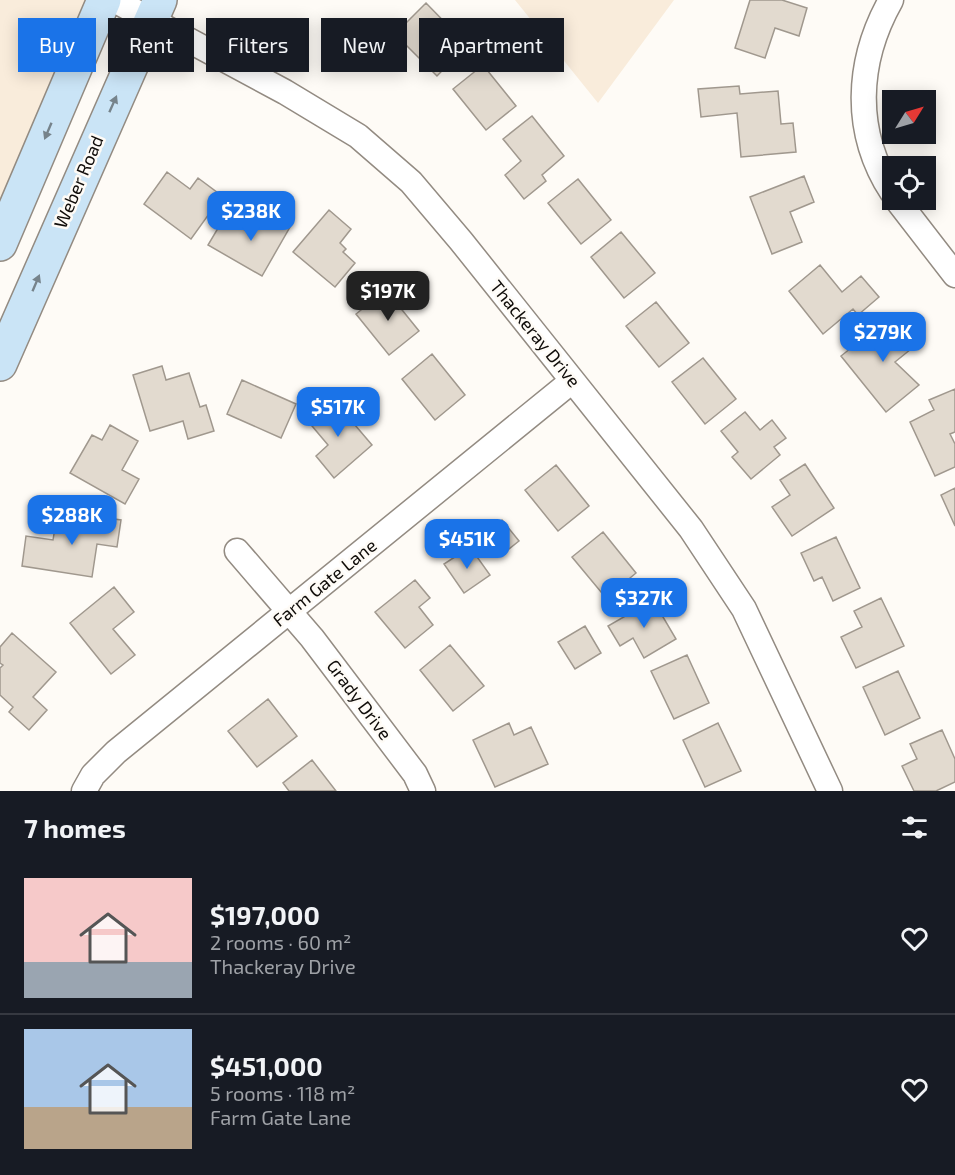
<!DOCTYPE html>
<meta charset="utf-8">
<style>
:root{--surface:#171b24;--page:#20242c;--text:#f1f3f6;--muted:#9ea1a6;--line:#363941;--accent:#1a73e8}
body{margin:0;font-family:"Exo 2",sans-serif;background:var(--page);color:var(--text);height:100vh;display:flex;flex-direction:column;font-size:22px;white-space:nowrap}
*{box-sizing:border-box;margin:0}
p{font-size:20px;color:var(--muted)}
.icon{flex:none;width:33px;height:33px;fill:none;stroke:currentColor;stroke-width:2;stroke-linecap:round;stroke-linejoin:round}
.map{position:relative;height:791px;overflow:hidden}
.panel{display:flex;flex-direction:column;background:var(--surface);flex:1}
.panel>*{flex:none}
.top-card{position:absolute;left:18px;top:18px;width:600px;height:54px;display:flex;gap:12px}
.needle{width:39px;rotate:53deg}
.tools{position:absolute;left:882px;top:90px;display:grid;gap:12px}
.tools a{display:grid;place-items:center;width:54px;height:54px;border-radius:0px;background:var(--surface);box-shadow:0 3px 15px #0003;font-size:30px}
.price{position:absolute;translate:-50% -51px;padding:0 14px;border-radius:12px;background:var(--accent);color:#fff;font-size:20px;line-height:39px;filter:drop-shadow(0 2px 3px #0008)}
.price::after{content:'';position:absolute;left:50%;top:36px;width:18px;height:14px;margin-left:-9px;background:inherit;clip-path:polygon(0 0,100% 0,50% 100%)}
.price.active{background:#222;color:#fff}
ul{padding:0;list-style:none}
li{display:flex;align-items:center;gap:18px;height:150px;padding:0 24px}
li+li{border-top:2px solid var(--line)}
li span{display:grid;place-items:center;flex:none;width:168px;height:120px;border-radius:0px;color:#555}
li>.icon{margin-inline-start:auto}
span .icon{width:72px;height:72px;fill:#fffc;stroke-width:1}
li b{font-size:26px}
h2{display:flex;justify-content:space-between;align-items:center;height:72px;padding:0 24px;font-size:26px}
.pill{padding:0 21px;border-radius:0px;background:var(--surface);box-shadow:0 3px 15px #0003;font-size:21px;line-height:54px}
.pill.active{background:var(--accent);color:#fff}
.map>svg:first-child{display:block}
.built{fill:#f9ecdb}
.building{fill:#e2dacf;stroke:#a0988e;stroke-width:1.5}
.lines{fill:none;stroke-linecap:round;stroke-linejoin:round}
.minor-casing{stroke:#938b82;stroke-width:27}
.secondary-casing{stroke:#938b82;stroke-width:36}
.minor{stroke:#fff;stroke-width:24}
.secondary{stroke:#cae4f6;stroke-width:33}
.oneway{fill:#76838b}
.labels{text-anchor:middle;stroke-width:5;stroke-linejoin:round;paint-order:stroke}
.street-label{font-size:18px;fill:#0f0c09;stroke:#fefbf6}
</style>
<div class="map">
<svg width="955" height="791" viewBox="0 0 955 791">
<rect width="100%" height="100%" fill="#fefbf6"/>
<!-- built -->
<path class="built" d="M 0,0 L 87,0 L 0,206 Z
M 515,0 L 674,0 L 598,103 Z"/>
<!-- building -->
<path class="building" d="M 750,0 L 782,0 L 807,8 L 799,36 L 775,28 L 765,58 L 735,48 Z
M 426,3 L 467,45 L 437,76 L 395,34 Z
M 483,65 L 516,106 L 486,130 L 453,89 Z
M 739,86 L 740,94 L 778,91 L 781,124 L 793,123 L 796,152 L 741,157 L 737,113 L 701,117 L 698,89 Z
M 532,116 L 564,156 L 542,175 L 546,181 L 524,199 L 505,175 L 521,161 L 503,139 Z
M 167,172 L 190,189 L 198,178 L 222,196 L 191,239 L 144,204 Z
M 804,176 L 814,202 L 790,212 L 802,242 L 772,254 L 750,197 Z
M 578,179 L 611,220 L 581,244 L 548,203 Z
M 329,210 L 351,229 L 340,243 L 346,249 L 343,252 L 355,263 L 335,287 L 293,252 Z
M 263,211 L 290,227 L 262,276 L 208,245 L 224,218 L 250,233 Z
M 621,232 L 655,273 L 624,298 L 591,257 Z
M 820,265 L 842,292 L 861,276 L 879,297 L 858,315 L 853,309 L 823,334 L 789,291 Z
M 386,290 L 419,331 L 389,355 L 356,314 Z
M 656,302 L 689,343 L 659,367 L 626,326 Z
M 892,315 L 916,345 L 895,362 L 919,385 L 886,412 L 841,356 Z
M 432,354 L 465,395 L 435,420 L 402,379 Z
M 703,358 L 736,399 L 705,424 L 672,382 Z
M 162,366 L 166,380 L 189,373 L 200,407 L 206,405 L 214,431 L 188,439 L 183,421 L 150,431 L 133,375 Z
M 242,380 L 296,404 L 281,438 L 227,414 Z
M 955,389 L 955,432 L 950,434 L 955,444 L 955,467 L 935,476 L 910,422 L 934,410 L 929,400 Z
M 332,398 L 372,445 L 334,478 L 316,456 L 328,445 L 307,420 Z
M 745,412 L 760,430 L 772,420 L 786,438 L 774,447 L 780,455 L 751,479 L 732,457 L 738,452 L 721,431 Z
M 110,425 L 138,441 L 122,470 L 139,479 L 125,504 L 70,473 L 92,435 L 102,440 Z
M 805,464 L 834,508 L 792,536 L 772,507 L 790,495 L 780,480 Z
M 556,465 L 589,506 L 558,531 L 525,490 Z
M 955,488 L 955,526 L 941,495 Z
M 57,516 L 92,522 L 93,516 L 121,520 L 117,547 L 97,544 L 92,577 L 22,566 L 26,536 L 53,540 Z
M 502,520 L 519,541 L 500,556 L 483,536 Z
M 603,532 L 636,573 L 606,598 L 572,557 Z
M 836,537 L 860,588 L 833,601 L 822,577 L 814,581 L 801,553 Z
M 470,547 L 490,575 L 464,593 L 444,564 Z
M 415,580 L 430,598 L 419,607 L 433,625 L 405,648 L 375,612 Z
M 114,587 L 134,612 L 113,629 L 135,655 L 111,674 L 70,623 Z
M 881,598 L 904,646 L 856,668 L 841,637 L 862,627 L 854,611 Z
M 653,600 L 676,639 L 644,658 L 633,638 L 620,646 L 608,626 Z
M 585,626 L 601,653 L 575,669 L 558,642 Z
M 12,633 L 56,672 L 33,697 L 47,710 L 29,730 L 9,712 L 13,707 L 0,695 L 0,668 L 3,665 L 0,663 L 0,647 Z
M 450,645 L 484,686 L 453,711 L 420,670 Z
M 687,655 L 709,703 L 674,719 L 651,671 Z
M 898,671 L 920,718 L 885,735 L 863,687 Z
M 268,699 L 297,736 L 257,767 L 228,731 Z
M 509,723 L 514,735 L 531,727 L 548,764 L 495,787 L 473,740 Z
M 718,723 L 741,771 L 705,787 L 683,740 Z
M 942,730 L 955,759 L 955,782 L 936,791 L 914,791 L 902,766 L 917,759 L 910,744 Z
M 312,760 L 336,791 L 289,791 L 283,783 Z"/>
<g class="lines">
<defs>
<path id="minor" d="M 114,0 L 285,92 L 358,136 L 411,182 L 461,241 L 691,529 L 744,609 L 830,791
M 891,0 C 856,62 853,132 892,192
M 897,200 L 955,275
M 237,551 L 312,638 L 415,774 L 423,791
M 84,791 L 93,775 L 116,752 L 572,381"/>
<path id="secondary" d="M 0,244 L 104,0
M 0,364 L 160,0"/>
</defs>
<!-- minor casing -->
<use href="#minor" class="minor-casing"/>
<!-- secondary casing -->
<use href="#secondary" class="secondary-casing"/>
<!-- minor -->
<use href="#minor" class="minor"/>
<!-- secondary -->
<use href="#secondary" class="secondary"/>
</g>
<!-- one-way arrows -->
<defs><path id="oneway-solid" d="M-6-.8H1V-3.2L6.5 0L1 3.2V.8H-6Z" transform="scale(1.5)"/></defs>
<g class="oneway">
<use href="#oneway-solid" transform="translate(113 104) rotate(-66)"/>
<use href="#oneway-solid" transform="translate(48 131) rotate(113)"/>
<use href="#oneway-solid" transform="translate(36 283) rotate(-67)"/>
</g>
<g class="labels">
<!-- street labels -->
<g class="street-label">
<text transform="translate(79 182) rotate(-67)" y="6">Weber Road</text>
<text transform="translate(535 334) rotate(51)" y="6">Thackeray Drive</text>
<text transform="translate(325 583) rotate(-39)" y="6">Farm Gate Lane</text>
<text transform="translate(359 700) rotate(53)" y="6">Grady Drive</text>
</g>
</g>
</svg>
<div class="tools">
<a><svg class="needle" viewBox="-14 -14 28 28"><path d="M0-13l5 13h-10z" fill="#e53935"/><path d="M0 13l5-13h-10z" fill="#9ea1a6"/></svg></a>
<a><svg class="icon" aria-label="locate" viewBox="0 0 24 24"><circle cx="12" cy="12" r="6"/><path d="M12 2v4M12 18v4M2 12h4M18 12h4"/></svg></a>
</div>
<b class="price" style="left:251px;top:242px">$238K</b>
<b class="price active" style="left:388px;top:322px">$197K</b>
<b class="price" style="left:883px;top:363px">$279K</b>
<b class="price" style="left:338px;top:438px">$517K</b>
<b class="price" style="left:72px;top:546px">$288K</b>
<b class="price" style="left:467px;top:570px">$451K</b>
<b class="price" style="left:644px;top:629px">$327K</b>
<div class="top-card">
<a class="pill active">Buy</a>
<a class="pill">Rent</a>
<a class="pill">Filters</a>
<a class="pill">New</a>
<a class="pill">Apartment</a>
</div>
</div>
<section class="panel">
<h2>7 homes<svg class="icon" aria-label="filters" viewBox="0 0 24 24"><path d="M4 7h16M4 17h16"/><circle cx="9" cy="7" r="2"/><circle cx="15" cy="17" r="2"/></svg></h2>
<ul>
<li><span style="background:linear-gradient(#f6c9c9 70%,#9aa5b1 0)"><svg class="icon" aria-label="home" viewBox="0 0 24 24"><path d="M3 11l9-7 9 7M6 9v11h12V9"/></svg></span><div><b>$197,000</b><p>2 rooms · 60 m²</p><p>Thackeray Drive</p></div><svg class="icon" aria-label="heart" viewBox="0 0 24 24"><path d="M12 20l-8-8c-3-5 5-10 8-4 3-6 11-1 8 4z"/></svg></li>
<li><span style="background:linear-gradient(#a9c7e8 65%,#b9a48a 0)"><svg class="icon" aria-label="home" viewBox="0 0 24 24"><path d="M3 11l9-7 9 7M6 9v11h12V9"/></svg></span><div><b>$451,000</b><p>5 rooms · 118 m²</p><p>Farm Gate Lane</p></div><svg class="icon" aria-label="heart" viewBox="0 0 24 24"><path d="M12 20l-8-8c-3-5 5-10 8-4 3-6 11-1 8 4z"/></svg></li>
</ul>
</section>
